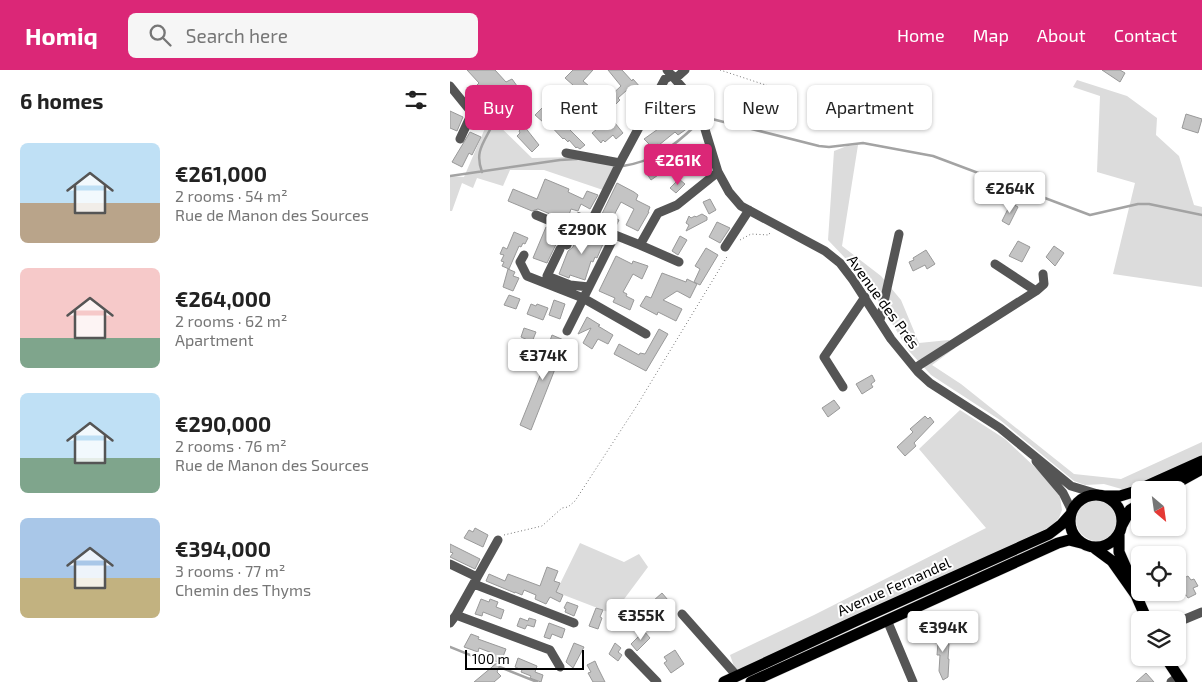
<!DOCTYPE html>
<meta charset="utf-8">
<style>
:root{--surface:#fff;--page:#f6f6f6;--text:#222;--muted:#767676;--accent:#db2777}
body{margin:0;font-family:"Exo 2",sans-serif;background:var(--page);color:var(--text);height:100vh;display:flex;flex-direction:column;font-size:19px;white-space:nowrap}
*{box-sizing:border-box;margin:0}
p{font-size:16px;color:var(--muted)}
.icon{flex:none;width:28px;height:28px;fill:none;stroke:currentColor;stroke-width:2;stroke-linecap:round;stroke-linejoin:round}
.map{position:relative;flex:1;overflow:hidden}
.drawer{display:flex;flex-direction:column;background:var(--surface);width:450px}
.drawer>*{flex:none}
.banner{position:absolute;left:15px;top:15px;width:475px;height:45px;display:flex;gap:10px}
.needle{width:32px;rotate:151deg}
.buttons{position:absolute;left:681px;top:411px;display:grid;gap:10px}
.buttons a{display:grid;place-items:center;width:55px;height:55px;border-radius:8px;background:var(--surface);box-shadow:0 1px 4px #0004;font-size:25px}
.scale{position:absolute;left:15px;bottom:12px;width:119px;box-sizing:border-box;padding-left:5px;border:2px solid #000;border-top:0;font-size:14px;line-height:18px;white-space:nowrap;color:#000;-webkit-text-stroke:4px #fff;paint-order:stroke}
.price{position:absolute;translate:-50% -42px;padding:0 11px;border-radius:5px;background:#fff;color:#222;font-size:16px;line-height:32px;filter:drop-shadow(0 1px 2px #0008)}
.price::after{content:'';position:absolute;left:50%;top:30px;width:15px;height:11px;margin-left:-8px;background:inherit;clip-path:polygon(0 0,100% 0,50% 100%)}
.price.active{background:var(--accent);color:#fff}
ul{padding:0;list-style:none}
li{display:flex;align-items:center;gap:15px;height:125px;padding:0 20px}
li span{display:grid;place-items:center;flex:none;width:140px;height:100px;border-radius:8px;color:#555}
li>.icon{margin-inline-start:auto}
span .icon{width:60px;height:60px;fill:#fffc;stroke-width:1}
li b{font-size:21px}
h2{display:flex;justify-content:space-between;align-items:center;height:60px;padding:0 20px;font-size:21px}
.tag{padding:0 18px;border-radius:8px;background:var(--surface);box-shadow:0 1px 4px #0004;font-size:18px;line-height:45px}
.tag.active{background:var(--accent);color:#fff}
header{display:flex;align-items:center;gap:30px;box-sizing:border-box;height:70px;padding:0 25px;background:var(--accent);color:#fff}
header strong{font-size:24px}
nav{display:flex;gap:28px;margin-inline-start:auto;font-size:18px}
.search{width:350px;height:45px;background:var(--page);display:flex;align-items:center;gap:12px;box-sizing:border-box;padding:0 18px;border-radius:8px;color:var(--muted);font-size:19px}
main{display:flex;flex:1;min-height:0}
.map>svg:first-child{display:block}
.green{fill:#dcdcdc}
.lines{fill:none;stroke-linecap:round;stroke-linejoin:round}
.stream{stroke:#a3a3a3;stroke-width:2.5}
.building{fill:#c4c4c4;stroke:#999}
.major-casing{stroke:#dbdbdb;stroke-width:12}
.path{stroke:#777;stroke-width:1;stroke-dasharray:1 2.5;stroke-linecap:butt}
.minor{stroke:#555;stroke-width:9}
.major{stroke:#000;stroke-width:11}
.labels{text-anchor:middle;stroke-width:4;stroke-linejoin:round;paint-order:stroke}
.street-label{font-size:15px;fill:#000;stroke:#fff}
</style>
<header>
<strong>Homiq</strong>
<div class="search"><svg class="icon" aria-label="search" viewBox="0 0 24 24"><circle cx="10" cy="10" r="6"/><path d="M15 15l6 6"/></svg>Search here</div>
<nav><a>Home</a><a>Map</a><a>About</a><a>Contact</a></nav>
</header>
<main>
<section class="drawer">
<h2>6 homes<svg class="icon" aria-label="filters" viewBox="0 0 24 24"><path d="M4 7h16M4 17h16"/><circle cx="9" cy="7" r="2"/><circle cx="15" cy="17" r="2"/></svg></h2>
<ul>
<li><span style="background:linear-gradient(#bfe0f5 60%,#b9a48a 0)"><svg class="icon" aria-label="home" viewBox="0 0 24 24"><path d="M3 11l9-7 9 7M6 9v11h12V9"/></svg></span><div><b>€261,000</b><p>2 rooms · 54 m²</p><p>Rue de Manon des Sources</p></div></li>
<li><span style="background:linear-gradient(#f6c9c9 70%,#7fa58c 0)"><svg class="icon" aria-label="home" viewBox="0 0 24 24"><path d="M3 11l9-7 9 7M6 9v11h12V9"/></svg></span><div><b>€264,000</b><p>2 rooms · 62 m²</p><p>Apartment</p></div></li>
<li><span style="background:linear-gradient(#bfe0f5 65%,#7fa58c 0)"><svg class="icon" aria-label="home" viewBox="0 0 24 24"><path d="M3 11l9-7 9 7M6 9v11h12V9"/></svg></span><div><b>€290,000</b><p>2 rooms · 76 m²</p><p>Rue de Manon des Sources</p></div></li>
<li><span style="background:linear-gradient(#a9c7e8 60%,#c2b280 0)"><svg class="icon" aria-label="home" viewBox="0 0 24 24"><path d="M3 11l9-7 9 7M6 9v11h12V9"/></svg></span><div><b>€394,000</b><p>3 rooms · 77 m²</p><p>Chemin des Thyms</p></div></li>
</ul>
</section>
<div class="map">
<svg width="752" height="612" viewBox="0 0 752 612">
<rect width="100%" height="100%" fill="#fff"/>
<!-- green -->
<path class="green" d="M 627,10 L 677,26 L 707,48 L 706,65 L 729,86 L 744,135 L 752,137 L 752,217 L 663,204 L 685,113 L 647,102 L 650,26 L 623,17 Z
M 31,38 L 82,88 L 124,87 L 166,94 L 153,120 L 94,100 L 60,100 L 53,116 L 27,108 L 23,118 L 12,113 L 2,141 L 0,141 L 0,106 L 14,107 L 36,56 L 25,42 Z
M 408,75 L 392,176 L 431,206 L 451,230 L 469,273 L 499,270 L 505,278 L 482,295 L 511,314 L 624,404 L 671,409 L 752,372 L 752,387 L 675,420 L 654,414 L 635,415 L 624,411 L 550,350 L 481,305 L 459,281 L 414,208 L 378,170 L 384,81 L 397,76 Z
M 510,340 L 555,369 L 590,402 L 610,427 L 612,440 L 609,448 L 600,457 L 286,602 L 280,585 L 364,545 L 536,458 L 469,379 Z
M626 450a21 21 0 1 1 42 0a21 21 0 1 1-42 0Z
M 130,473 L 174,492 L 189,484 L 198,497 L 163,544 L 106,522 Z"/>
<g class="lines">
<!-- stream -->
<path class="stream" d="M 28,40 L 40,53 L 41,58 C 32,75 25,83 32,102
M 262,49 L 369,76 L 379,77 L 413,73 L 483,86 L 640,145 L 688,134 L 699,134 L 752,145
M 173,96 C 204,91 223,77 245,56
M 0,106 L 110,90 L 127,89
M 0,577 L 87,612"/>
</g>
<!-- building -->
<path class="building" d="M 17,0 L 45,0 L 56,12 L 62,9 L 70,20 L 72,18 L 79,25 L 64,39 L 69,44 L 60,52 L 45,37 L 49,33 L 37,23 L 28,31 L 22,24 L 27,19 L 25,17 L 29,13 Z
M 123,0 L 143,0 L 133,11 L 139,16 L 132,23 L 115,8 Z
M 158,0 L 172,0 L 182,11 L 183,9 L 191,18 L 193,16 L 197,21 L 187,31 L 177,20 L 168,28 L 170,30 L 159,41 L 149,30 L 154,26 L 157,29 L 171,16 Z
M 652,0 L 670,0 L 675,3 L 670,12 Z
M 223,32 L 230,40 L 226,42 L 238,58 L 228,65 L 225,62 L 209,75 L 208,74 L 203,78 L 194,69 L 218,52 L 210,42 Z
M 95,35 L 135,75 L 130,79 L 127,77 L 126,78 L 119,70 L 118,72 L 114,68 L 113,69 L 95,50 L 93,52 L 85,45 Z
M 0,41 L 13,47 L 7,61 L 0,58 Z
M 736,44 L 752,49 L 748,63 L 732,58 Z
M 161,48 L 173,63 L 166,69 L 163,65 L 155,72 L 153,70 L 151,73 L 142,63 Z
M 74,56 L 89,75 L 82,82 L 67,66 L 70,63 L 69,61 Z
M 20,62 L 31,67 L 22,85 L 19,83 L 12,97 L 2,92 Z
M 233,80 L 244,90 L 236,98 L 233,95 L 226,101 L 219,94 Z
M 253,92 L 255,101 L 250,105 L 244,94 Z
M 203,96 L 206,96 L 211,103 L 201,110 L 195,101 Z
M 95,109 L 119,119 L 118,122 L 133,129 L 137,121 L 148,125 L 140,139 L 131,134 L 128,141 L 121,139 L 117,151 L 88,139 L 82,141 L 58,131 L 63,119 L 87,129 Z
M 229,109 L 235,114 L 226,123 L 220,118 Z
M 167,113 L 184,122 L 188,125 L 186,130 L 200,137 L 198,142 L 199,142 L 188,161 L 176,155 L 184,139 L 171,132 L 163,147 L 169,150 L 165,158 L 149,150 Z
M 260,129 L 266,140 L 259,144 L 253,132 Z
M 561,133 L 568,137 L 559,155 L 552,151 Z
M 252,144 L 257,147 L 257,150 L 236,161 L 239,155 L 236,153 L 239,146 L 241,148 L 245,146 L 246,147 Z
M 267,152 L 280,158 L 270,173 L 259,167 Z
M 96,157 L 112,162 L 97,193 L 83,188 Z
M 140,159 L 156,167 L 147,188 L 145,187 L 143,192 L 141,191 L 135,210 L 120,205 L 119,208 L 109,204 L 118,181 L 123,177 L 128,163 L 137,166 Z
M 64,162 L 78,168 L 75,174 L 73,173 L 71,177 L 69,176 L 59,199 L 52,196 L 54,192 L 51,191 L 54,185 L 50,184 L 53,177 L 57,179 Z
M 230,166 L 237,170 L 228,185 L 222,181 Z
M 568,171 L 580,177 L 572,192 L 559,186 Z
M 604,176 L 614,183 L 605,196 L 596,187 Z
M 256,178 L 268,185 L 250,215 L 244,212 L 250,199 L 245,196 Z
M 476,180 L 485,194 L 477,199 L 475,195 L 463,201 L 459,192 L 464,190 L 463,188 Z
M 166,186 L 182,194 L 183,191 L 198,196 L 192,209 L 183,204 L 173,222 L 177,224 L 176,226 L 184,230 L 180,240 L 163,232 L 165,228 L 149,221 Z
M 58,199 L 65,202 L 63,206 L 69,208 L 63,221 L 53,217 Z
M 212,203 L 236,212 L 237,209 L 247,214 L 240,228 L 227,221 L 213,230 L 232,239 L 226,251 L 208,242 L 207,245 L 190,236 L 196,226 L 201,228 Z
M 59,225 L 70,229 L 66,239 L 54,235 Z
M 104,230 L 115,234 L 110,249 L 99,245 Z
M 81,234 L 86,236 L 87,234 L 98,238 L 93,250 L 77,244 Z
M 137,247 L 150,255 L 148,256 L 163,265 L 158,274 L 148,269 L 142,279 L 133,273 L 141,258 L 128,264 Z
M 74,258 L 86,262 L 82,272 L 71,267 Z
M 209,259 L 218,264 L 196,301 L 164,284 L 169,274 L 189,285 L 190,283 L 195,284 Z
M 102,265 L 116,271 L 81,360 L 70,355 L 99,283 L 96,282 Z
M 422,305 L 425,311 L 421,314 L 423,317 L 412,324 L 406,314 Z
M 384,330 L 390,338 L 378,347 L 372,338 Z
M 475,346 L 478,349 L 480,347 L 484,352 L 464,373 L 466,376 L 455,386 L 447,377 L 463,362 L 460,359 Z
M 25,458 L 38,465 L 33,477 L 14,468 L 19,460 L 23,462 Z
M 0,474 L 30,489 L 25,499 L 0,487 L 3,483 L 0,482 Z
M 97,497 L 108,501 L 104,511 L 110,513 L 106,522 L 113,525 L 110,532 L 100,527 L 96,534 L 85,529 L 86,525 L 74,520 L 72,525 L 65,522 L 65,523 L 36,511 L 39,504 L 55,511 L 58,504 L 90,516 Z
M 738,506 L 741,510 L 744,509 L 748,516 L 743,518 L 746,524 L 738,528 L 736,525 L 733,527 L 731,523 L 728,525 L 728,517 L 734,514 L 732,509 Z
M 212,523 L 224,537 L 218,542 L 217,540 L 207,549 L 200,541 L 206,535 L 203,531 Z
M 31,529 L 39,532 L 40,529 L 48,532 L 46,537 L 54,540 L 51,549 L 33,542 L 32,546 L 25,544 Z
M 117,532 L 128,536 L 124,546 L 115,542 L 116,539 L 114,538 Z
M 146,538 L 153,540 L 150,547 L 152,548 L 148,559 L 139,556 Z
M 70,548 L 78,551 L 79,548 L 86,550 L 84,557 L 77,555 L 75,559 L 67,556 Z
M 99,553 L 115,559 L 112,568 L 102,564 L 100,569 L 94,567 Z
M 194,561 L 200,568 L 187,581 L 181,574 Z
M 483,563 L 498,564 L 497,573 L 499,574 L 498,589 L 499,589 L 498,607 L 493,610 L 489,601 L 490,585 L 487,585 L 488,573 L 482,572 Z
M 21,564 L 29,567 L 28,569 L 56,579 L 47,602 L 51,606 L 44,612 L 24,612 L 48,592 L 40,589 L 42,583 L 29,578 L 28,582 L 14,577 Z
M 124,573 L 134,577 L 123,598 L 116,592 Z
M 165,573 L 171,578 L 168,582 L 172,585 L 168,591 L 159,584 Z
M 225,580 L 234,594 L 221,603 L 214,593 L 217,591 L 214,587 Z
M 68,588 L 87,596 L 85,602 L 93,605 L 91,612 L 80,608 L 81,606 L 71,602 L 72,600 L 65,597 Z
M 145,591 L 148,598 L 155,612 L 143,612 L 138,603 L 141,602 L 137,595 Z
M 696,603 L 704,612 L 686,612 Z"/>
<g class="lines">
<defs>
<path id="major" d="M 714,420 L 752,399
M620 451a26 26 0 1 1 52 0a26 26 0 1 1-52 0Z
M 654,426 L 670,426 L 683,422 L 752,391
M 672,455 L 680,440 L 690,434
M 669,464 L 669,482 L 683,514
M 643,477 L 662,491 L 686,525 L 697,550
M 716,588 L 732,612
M 274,612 L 412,548 L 599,464 L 612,454 L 621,444
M 301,612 L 608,473 L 619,470 L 631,473"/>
</defs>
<!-- major casing -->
<use href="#major" class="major-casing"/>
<!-- path -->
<path class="path" d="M 270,0 L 343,24
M 290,170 L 301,164 L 319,165 L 320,162
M 54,465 L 92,456 L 112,438 L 118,437 L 125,431 L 186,337 L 278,185"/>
<!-- minor -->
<path class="minor" d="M 217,0 L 239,25 L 254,56 L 268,102 L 279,122 L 291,136 L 375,181 L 390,193 L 403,210 L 441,269 L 468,302 L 480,313 L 550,358 L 621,416 L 651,425
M 225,9 L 235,0
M 0,16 L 22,43 L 10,69
M 116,83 L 170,93
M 86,145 L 122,160 L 129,147 L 165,165
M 141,152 L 172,89 L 215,9 L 222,5
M 117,175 L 122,160
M 190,175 L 229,192
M 275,177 L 299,140
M 110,179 L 97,206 L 120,215 L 139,217
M 74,185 L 70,192 L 77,206 L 133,228 L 196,264
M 586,221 L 594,214 L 593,204
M 430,250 L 449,164
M 117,261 L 165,165 L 190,175 L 208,143 L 227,135 L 268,102
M 465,298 L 586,221 L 545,194
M 393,317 L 374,287 L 415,227
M 586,391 L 613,423 L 622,441
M 0,494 L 27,507
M 24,514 L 124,553
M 232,544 L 287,606
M 6,545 L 100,580 L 110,597
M 437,550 L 463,612
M 728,552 L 752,542
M 0,553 L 6,545 L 48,470
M 179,583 L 207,612
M 721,612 L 728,607"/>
<!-- major -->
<use href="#major" class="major"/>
</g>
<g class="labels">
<!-- street labels -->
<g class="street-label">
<text transform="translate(433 232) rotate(54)" y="5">Avenue des Prés</text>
<text transform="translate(444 517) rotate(-24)" y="5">Avenue Fernandel</text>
</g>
</g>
</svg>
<div class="buttons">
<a><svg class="needle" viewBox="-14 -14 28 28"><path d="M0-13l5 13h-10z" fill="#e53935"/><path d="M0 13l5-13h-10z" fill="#767676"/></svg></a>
<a><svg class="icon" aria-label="locate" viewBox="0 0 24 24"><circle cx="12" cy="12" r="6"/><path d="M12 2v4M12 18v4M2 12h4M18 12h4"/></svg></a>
<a><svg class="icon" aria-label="layers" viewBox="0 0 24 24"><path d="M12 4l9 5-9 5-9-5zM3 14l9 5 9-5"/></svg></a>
</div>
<div class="scale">100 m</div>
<b class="price active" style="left:228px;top:116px">€261K</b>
<b class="price" style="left:560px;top:144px">€264K</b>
<b class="price" style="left:132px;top:185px">€290K</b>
<b class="price" style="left:93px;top:311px">€374K</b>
<b class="price" style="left:191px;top:571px">€355K</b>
<b class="price" style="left:493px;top:583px">€394K</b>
<div class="banner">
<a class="tag active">Buy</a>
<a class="tag">Rent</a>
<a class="tag">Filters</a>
<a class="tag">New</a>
<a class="tag">Apartment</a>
</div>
</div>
</main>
